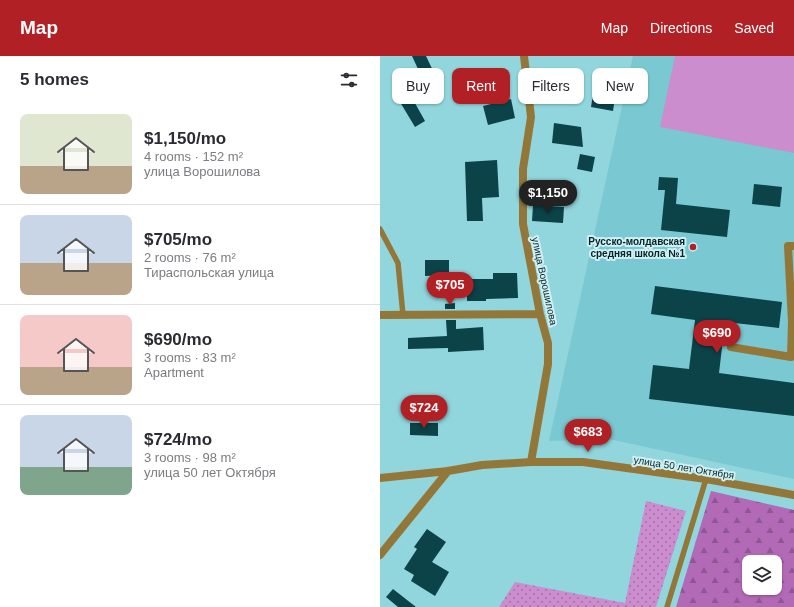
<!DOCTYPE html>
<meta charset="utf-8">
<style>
:root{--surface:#fff;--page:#f2f2f3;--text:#2b2b33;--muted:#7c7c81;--line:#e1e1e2;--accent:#b12025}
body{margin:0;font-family:Helvetica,sans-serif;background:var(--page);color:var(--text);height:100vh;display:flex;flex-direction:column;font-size:15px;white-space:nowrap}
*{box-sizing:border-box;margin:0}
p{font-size:13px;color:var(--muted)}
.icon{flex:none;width:22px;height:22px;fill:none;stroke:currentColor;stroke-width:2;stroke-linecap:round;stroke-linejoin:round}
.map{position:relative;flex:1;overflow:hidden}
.drawer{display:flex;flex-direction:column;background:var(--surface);width:380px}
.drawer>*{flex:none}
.hud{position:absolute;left:12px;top:12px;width:342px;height:36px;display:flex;gap:8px}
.buttons{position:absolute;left:362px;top:499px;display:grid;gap:8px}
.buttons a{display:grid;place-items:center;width:40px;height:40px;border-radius:8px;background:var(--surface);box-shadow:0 1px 3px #0004;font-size:20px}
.price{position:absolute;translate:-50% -34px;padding:0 9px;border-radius:14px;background:var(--accent);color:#fff;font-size:13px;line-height:26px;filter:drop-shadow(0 1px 2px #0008)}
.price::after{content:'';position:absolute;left:50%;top:24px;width:12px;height:9px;margin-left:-6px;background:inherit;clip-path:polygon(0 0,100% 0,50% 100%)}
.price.on{background:#222;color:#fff}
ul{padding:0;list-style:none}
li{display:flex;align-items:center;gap:12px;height:100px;padding:0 20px}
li+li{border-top:1px solid var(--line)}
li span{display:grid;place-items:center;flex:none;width:112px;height:80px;border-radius:8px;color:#555}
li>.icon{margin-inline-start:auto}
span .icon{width:48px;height:48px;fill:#fffc;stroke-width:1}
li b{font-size:17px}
h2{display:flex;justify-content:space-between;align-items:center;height:48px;padding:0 20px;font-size:17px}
.chip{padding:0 14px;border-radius:8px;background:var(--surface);box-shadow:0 1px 3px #0004;font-size:14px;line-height:36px}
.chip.on{background:var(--accent);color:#fff}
header{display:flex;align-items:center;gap:24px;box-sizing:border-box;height:56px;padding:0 20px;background:var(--accent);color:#fff}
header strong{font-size:19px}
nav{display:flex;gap:22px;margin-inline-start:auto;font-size:14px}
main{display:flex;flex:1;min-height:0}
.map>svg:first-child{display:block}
.built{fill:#7ac8d1}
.grass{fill:#cb8dcd}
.forest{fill:url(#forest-firs);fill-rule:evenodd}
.park{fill:url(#park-dots)}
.building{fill:#0b4349}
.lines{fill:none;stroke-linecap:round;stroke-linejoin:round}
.lane{stroke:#937738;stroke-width:5.5}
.street{stroke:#937738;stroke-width:8}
.poi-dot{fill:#b12025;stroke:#cfeff3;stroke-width:1.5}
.labels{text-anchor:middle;stroke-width:4;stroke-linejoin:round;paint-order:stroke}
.poi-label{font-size:10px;font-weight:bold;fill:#072528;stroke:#cfeff3;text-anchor:end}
.street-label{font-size:10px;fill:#072528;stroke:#cfeff3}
</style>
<header>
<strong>Map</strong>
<nav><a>Map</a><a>Directions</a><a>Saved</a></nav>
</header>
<main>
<section class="drawer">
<h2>5 homes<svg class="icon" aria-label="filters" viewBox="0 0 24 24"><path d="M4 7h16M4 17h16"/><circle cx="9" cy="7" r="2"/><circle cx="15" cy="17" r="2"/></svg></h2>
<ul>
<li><span style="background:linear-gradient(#dfe7d0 65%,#b9a48a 0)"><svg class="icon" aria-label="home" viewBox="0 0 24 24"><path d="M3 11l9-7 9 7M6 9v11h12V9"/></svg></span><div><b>$1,150/mo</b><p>4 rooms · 152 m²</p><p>улица Ворошилова</p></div></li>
<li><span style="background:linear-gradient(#c9d6e8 60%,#b9a48a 0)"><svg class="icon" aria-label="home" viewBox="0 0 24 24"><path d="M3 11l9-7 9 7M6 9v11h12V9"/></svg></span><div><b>$705/mo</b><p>2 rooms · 76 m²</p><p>Тираспольская улица</p></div></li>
<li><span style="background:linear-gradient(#f6c9c9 65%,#b9a48a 0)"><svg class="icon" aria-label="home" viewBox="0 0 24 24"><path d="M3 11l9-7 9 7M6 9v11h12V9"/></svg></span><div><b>$690/mo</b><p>3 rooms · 83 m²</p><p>Apartment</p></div></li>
<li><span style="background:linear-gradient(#c9d6e8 65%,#7fa58c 0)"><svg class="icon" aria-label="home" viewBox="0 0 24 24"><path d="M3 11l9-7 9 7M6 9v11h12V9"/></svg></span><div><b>$724/mo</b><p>3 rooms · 98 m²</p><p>улица 50 лет Октября</p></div></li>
</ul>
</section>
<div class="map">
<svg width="414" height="551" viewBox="0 0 414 551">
<defs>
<pattern id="forest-firs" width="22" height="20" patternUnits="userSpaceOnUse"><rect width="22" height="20" fill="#b269b6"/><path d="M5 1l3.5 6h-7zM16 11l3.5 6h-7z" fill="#8f5694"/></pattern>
<pattern id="park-dots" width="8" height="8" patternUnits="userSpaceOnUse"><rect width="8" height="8" fill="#cb8dcd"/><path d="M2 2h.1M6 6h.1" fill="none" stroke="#a373a6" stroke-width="1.8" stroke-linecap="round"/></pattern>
</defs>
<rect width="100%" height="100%" fill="#91d5dd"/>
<!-- built -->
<path class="built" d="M 253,0 L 414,0 L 414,423 L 229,383 L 169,385 Z"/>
<!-- grass -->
<path class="grass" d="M 295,0 L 414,0 L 414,97 L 280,71 Z"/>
<!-- forest -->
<path class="forest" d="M 331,435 L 414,454 L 414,551 L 296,551 ZM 369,506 L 395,506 L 395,532 L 369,532 Z"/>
<!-- park -->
<path class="park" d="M 266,445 L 306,455 L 276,551 L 119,551 L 135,526 L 245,547 Z"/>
<!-- building -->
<path class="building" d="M 32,0 L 46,0 L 56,21 L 44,26 Z
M 195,20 L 196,31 L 160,35 L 158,24 Z
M 214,32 L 236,35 L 233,55 L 211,51 Z
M 31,40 L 45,65 L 35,71 L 20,46 Z
M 131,43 L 135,62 L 108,69 L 103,50 Z
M 174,67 L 201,71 L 203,91 L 172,87 Z
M 200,98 L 215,101 L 212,116 L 197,113 Z
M 117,104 L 119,141 L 102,142 L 103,165 L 87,165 L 85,106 Z
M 279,121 L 298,122 L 296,148 L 350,154 L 347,181 L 281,174 L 285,134 L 278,134 Z
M 374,128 L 402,131 L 400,151 L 372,148 Z
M 153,149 L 184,151 L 183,167 L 152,165 Z
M 45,204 L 69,204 L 69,219 L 45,220 Z
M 113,217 L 137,217 L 138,242 L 106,243 L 106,245 L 87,245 L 87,223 L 113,223 Z
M 275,230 L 402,246 L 399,272 L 345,266 L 339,317 L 414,327 L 414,360 L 269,343 L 273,309 L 309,313 L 315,264 L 271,258 Z
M 75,247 L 75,253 L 65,253 L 65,248 Z
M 66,264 L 76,264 L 76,273 L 103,271 L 104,294 L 68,296 L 68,292 L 28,293 L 28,282 L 67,280 Z
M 30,367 L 58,367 L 58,380 L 30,379 Z
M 47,473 L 66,486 L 52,506 L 69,516 L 55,540 L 31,525 L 34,519 L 24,513 L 37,493 L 34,491 Z
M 13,533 L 36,551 L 18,551 L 6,541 Z"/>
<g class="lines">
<!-- lane -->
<path class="lane" d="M 0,173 L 18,207 L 23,259
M 287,551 L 326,423"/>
<!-- street -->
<path class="street" d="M 144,0 L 151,61 L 143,113 L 143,168 L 160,258 L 168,287 L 168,308 L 151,406
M 0,259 L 160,258
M 351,291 L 411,301 L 412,266 L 408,190 L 414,190
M 0,422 L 68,415 L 102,409 L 151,406 L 203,406 L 326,423 L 414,439
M 0,499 L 68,415"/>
</g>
<!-- markers -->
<circle class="poi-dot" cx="313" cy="191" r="4"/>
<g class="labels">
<!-- poi labels -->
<g class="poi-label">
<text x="305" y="189">Русско-молдавская<tspan x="305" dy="12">средняя школа №1</tspan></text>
</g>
<!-- street labels -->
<g class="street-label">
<text transform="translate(165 225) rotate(78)" y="4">улица Ворошилова</text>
<text transform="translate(304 411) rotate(9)" y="4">улица 50 лет Октября</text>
</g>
</g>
</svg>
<div class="buttons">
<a><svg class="icon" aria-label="layers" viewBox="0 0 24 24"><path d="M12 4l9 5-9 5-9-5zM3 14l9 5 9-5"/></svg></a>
</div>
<b class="price on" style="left:168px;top:158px">$1,150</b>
<b class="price" style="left:70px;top:250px">$705</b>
<b class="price" style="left:337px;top:298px">$690</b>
<b class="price" style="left:44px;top:373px">$724</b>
<b class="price" style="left:208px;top:397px">$683</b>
<div class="hud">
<a class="chip">Buy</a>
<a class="chip on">Rent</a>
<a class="chip">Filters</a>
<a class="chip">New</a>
</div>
</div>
</main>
